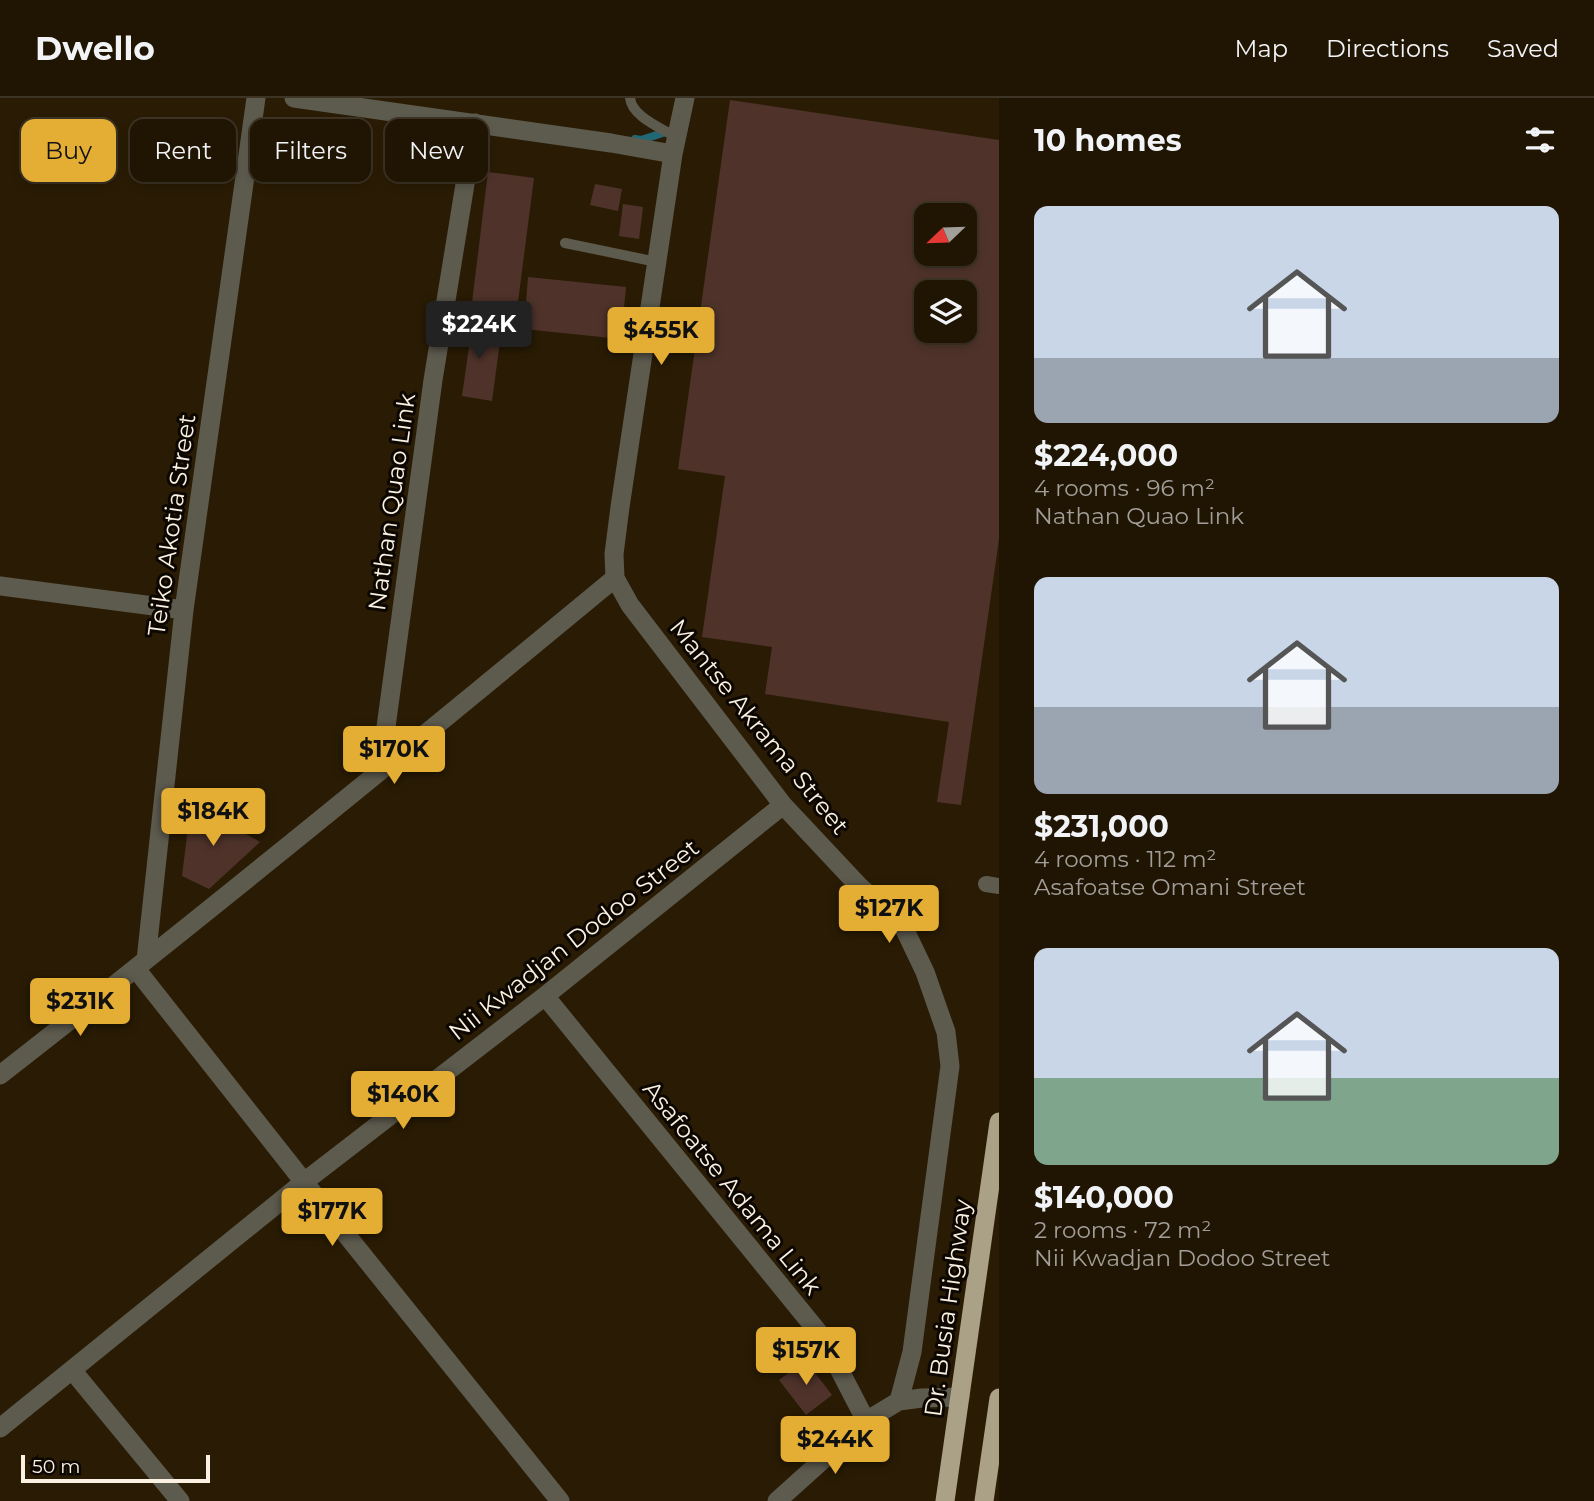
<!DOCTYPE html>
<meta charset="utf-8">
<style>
:root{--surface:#201503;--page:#281e0d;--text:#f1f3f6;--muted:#a29f9a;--line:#3d3425;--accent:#e4ae35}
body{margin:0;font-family:Montserrat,sans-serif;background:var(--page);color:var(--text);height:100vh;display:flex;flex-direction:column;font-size:26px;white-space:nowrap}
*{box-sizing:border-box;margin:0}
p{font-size:23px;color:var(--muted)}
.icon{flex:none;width:38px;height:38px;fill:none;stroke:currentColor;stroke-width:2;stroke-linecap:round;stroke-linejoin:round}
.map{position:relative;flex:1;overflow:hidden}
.details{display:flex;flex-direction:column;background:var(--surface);width:595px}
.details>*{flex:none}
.top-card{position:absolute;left:21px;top:21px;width:665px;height:63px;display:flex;gap:14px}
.needle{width:46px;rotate:247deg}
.tools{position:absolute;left:914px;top:105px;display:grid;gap:14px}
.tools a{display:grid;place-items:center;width:63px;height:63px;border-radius:14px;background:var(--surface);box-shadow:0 4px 10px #0003,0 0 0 2px var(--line);font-size:35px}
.scale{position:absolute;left:21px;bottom:18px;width:189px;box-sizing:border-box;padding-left:7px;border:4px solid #fbf1e3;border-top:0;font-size:19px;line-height:24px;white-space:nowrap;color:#fbf1e3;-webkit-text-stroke:5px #0d0702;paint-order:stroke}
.price{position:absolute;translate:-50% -60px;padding:0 16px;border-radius:7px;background:var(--accent);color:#111;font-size:23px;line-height:46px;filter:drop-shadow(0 2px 4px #0008)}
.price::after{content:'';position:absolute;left:50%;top:42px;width:21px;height:16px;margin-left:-10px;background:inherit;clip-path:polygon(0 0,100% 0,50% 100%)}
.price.active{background:#222;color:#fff}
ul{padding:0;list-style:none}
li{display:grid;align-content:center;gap:14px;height:371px;padding:0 35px}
li span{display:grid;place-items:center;height:217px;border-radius:14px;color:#555}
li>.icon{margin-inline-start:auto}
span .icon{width:126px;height:126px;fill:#fffc;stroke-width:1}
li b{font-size:30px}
h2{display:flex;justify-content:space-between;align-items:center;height:84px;padding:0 35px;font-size:30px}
.chip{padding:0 24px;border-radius:14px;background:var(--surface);box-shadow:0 4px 10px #0003,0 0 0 2px var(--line);font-size:24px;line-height:63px}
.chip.active{background:var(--accent);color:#111}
header{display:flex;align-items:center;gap:42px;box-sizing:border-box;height:98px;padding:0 35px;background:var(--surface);border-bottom:2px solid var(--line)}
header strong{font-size:33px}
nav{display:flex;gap:38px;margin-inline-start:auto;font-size:24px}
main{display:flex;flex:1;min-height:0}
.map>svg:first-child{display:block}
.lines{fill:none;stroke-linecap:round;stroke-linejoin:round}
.stream{stroke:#226874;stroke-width:8}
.building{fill:#4f332a;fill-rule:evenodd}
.service{stroke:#5d5a4e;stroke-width:10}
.pedestrian{stroke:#5d5a4e;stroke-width:16}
.minor{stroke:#5d5a4e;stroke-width:19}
.trunk{stroke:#aaa186;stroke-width:19}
.labels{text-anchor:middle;stroke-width:6;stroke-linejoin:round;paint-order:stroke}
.street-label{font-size:24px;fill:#fbf1e3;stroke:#0d0702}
</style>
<header>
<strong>Dwello</strong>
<nav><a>Map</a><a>Directions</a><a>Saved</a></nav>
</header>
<main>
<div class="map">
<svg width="999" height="1403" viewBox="0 0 999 1403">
<rect width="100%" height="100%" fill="#2a1c04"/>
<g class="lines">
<!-- stream -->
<path class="stream" d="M 635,41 L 641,42 L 669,33"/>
</g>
<!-- building -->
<path class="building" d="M 730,2 L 999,42 L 999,441 L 961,707 L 937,704 L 949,624 L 765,596 L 772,549 L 702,539 L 725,378 L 678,371 ZM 926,117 L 964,117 L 964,156 L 926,156 ZM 926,194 L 964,194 L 964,233 L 926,233 Z
M 488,74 L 534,80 L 515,227 L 470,221 Z
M 595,86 L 622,91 L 618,113 L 590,107 Z
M 623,106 L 643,109 L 639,141 L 619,138 Z
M 528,179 L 626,189 L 621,241 L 524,231 Z
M 453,229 L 501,236 L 492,303 L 462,298 L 469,249 L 451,247 Z
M 191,705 L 260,744 L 209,791 L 182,778 Z
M 805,1262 L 832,1297 L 806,1317 L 779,1282 Z"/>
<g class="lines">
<!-- service -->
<path class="service" d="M 630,0 C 632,19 662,30 677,40
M 565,145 L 657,164"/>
<!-- pedestrian -->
<path class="pedestrian" d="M 986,786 L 999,788"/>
<!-- minor -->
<path class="minor" d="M 294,0 L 611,45 L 673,56
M 685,0 L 673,56 L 620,409 L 614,456 L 615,480 L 630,507 L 783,707 L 859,788 L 903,828 L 925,874 L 946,934 L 950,968 L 912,1254 L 899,1303
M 0,488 L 184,512
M 390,666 L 386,629 L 433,282 L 475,25
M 146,862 L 184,512 L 256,0
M 136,871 L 304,1084 L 560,1403
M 545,898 L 823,1240 L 866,1323
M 0,977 C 208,815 412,648 615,480
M 72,1272 L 180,1403
M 0,1330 L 304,1084 L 545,898 L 783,707
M 777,1403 L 866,1323 L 899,1303 L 922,1300 L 960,1299"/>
<!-- trunk -->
<path class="trunk" d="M 945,1403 L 999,1024
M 984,1403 L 999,1300"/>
</g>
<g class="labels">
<!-- street labels -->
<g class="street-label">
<text transform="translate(392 404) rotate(-82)" y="8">Nathan Quao Link</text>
<text transform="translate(172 427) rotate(-82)" y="8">Teiko Akotia Street</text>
<text transform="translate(759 629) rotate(51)" y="8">Mantse Akrama Street</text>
<text transform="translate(574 842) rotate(-38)" y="8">Nii Kwadjan Dodoo Street</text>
<text transform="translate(732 1090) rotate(51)" y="8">Asafoatse Adama Link</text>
<text transform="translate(948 1210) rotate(-82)" y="8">Dr. Busia Highway</text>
</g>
</g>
</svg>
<div class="tools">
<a><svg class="needle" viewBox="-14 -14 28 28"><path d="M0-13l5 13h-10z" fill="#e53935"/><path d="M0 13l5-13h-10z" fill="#a29f9a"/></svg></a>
<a><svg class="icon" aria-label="layers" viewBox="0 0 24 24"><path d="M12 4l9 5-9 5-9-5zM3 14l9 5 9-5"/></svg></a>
</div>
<div class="scale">50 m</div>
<b class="price active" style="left:479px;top:263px">$224K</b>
<b class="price" style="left:661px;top:269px">$455K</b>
<b class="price" style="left:394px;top:688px">$170K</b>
<b class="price" style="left:213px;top:750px">$184K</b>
<b class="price" style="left:889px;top:847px">$127K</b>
<b class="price" style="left:80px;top:940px">$231K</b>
<b class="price" style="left:403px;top:1033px">$140K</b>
<b class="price" style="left:332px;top:1150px">$177K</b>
<b class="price" style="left:806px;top:1289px">$157K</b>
<b class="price" style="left:835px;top:1378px">$244K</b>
<div class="top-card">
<a class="chip active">Buy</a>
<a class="chip">Rent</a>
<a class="chip">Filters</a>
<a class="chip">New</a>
</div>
</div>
<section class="details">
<h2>10 homes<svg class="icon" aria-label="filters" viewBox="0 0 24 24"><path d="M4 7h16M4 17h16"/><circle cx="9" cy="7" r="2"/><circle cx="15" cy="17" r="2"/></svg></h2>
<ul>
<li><span style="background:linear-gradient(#c9d6e8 70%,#9aa5b1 0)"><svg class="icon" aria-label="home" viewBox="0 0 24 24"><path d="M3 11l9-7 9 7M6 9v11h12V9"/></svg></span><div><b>$224,000</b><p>4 rooms · 96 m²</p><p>Nathan Quao Link</p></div></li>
<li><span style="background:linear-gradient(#c9d6e8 60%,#9aa5b1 0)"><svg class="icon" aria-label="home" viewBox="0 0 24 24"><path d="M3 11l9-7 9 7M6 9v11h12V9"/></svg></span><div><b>$231,000</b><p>4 rooms · 112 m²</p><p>Asafoatse Omani Street</p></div></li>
<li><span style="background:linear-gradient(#c9d6e8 60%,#7fa58c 0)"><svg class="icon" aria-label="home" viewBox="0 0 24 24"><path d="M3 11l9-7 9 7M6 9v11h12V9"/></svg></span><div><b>$140,000</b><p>2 rooms · 72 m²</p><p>Nii Kwadjan Dodoo Street</p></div></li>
</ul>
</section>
</main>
